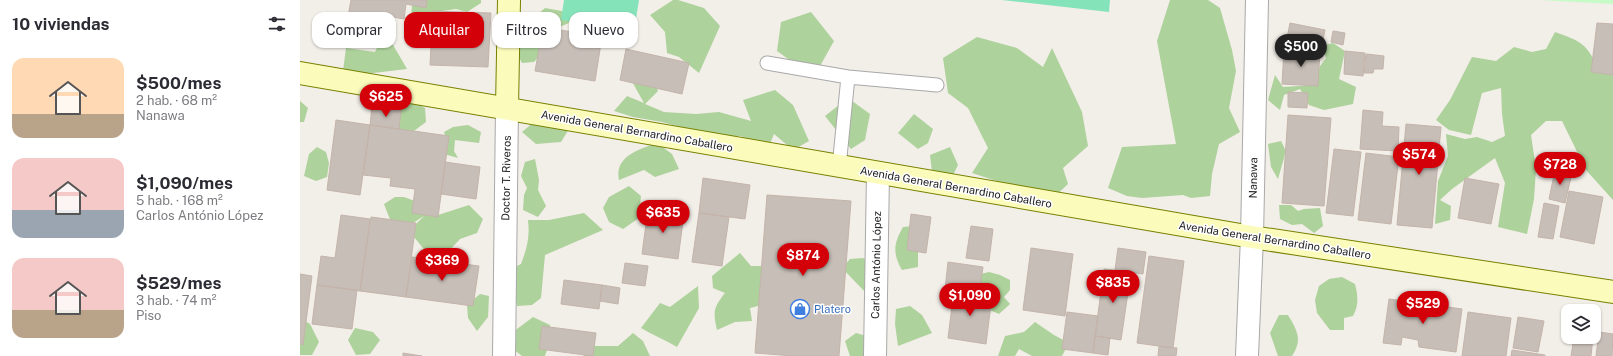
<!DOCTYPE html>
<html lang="es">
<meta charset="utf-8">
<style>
:root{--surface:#fff;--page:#f7f7f7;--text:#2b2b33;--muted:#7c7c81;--accent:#d30009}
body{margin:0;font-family:"Public Sans",sans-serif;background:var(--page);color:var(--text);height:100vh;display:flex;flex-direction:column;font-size:15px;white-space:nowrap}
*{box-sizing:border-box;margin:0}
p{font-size:13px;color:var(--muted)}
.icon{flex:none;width:22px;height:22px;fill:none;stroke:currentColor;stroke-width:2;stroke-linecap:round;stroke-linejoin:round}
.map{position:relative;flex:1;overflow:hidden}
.panel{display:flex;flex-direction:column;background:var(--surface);width:300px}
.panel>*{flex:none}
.hud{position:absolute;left:12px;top:12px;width:380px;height:36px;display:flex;gap:8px}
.controls{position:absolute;left:1261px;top:304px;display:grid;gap:8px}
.controls a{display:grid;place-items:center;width:40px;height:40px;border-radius:8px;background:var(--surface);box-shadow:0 1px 3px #0004;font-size:20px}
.price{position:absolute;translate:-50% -34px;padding:0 9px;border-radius:14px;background:var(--accent);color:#fff;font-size:13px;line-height:26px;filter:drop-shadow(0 1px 2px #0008)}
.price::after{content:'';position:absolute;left:50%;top:24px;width:12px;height:9px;margin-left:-6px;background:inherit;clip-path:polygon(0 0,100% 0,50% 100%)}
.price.selected{background:#222;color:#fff}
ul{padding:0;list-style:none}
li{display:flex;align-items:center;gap:12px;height:100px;padding:0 12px}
li span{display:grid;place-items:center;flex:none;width:112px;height:80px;border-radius:12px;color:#555}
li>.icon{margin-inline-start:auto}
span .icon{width:48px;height:48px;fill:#fffc;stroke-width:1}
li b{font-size:17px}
h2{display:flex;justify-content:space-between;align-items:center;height:48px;padding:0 12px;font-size:17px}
.tag{padding:0 14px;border-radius:12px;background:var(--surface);box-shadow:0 1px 3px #0004;font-size:14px;line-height:36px}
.tag.selected{background:var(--accent);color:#fff}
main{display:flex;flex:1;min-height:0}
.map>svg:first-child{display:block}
.forest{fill:#aed29c}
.park{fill:#c6fbc8}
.pitch{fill:#85e3ba}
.building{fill:#c7beb7;stroke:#c4b4aa}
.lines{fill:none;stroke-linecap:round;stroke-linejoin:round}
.lane-casing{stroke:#a9a9a9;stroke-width:15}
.street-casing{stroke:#a9a9a9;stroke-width:24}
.secondary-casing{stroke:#788001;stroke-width:24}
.lane{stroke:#fff;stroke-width:13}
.street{stroke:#fff;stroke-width:22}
.secondary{stroke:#fbfcbc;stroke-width:22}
.labels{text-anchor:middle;stroke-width:3;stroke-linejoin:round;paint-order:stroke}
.street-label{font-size:11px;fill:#222;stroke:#fff}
.shop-label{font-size:11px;fill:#366cbe;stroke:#fff;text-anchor:start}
</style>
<main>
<section class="panel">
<h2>10 viviendas<svg class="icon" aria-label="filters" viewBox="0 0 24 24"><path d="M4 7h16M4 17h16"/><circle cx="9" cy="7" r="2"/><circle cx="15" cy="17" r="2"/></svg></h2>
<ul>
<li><span style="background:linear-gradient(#ffd9b3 70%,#b9a48a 0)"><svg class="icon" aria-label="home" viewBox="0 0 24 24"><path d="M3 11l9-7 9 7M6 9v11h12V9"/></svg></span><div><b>$500/mes</b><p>2 hab. · 68 m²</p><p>Nanawa</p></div></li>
<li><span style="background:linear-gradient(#f6c9c9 65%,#9aa5b1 0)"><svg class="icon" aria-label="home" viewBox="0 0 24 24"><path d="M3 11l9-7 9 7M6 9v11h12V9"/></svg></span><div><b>$1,090/mes</b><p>5 hab. · 168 m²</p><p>Carlos António López</p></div></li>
<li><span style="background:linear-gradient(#f6c9c9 65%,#b9a48a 0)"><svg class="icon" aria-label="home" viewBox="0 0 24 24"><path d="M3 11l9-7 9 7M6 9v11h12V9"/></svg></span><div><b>$529/mes</b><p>3 hab. · 74 m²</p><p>Piso</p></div></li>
</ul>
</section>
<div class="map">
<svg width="1313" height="356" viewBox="0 0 1313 356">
<rect width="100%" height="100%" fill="#f2eee8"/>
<!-- forest -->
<path class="forest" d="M 121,0 L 181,0 L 181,3 L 167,12 L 156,9 L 142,11 L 129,29 L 110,27 L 112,6 Z
M 373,0 L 378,0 L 404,8 L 420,26 L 399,73 L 379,57 L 367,53 L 365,32 L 350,15 Z
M 870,0 L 908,0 L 920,8 L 932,50 L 936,71 L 929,108 L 940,132 L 919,144 L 912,174 L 910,196 L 891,198 L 883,195 L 842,198 L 827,196 L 808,188 L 822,147 L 876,144 L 857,41 Z
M 245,8 L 262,11 L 271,22 L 239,36 L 243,52 L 234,62 L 222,63 L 216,52 L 213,33 L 230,21 Z
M 511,12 L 534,41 L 520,66 L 498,66 L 477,51 L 481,22 Z
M 85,31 L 107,69 L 65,74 L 43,71 L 46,48 L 75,52 Z
M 1255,32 C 1282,42 1285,42 1299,69 L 1313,73 L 1313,200 L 1286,170 L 1262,121 L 1246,121 L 1231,135 L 1236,169 L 1234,199 L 1227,234 L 1198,227 L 1205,183 L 1195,158 L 1152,189 L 1140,200 L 1151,206 L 1150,220 L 1135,224 L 1138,181 L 1148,156 L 1146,134 L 1165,139 L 1177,137 L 1192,142 L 1205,136 L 1202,114 L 1201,88 L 1182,93 L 1171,135 L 1149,130 L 1136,120 L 1150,100 L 1172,57 L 1196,61 L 1214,47 L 1232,52 L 1246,49 Z
M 677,37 L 717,48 L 743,67 L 752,48 L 782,112 L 788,146 L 763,168 L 768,184 L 752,199 L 672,173 L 688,148 L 668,108 L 648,93 L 643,58 Z
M 1033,43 L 1045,51 L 1039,79 L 1056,87 L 1053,104 L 1024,110 L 1009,105 L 1000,89 L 984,95 L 980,110 L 968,100 L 975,75 L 983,87 L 1015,85 L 1020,66 L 1026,58 L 1022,46 Z
M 330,78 L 353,78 L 358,91 L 345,104 L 364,112 L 396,114 L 419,112 L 451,121 L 443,100 L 475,90 L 493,105 L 509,141 L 493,150 L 474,134 L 469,146 L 440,136 L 414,136 L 362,122 L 333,117 L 314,111 L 327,96 L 344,103 Z
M 548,98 L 570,114 L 565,140 L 551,149 L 525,116 Z
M 0,101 L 8,108 L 4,122 L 0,122 Z
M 112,101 L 125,108 L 126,122 L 114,131 L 100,134 L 93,121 L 100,104 Z
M 614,114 L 633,129 L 628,143 L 618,149 L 598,133 Z
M 235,121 L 269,129 L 261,142 L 236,144 L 222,132 Z
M 168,125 L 181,132 L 179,143 L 155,140 L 154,151 L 158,158 L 144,154 L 148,147 L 144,132 L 153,127 Z
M 981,141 L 986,151 L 978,179 L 971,167 L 968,144 Z
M 357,143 L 372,154 L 379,169 L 355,177 L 344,170 L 319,180 C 314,156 340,149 357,143 Z
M 17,147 L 26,152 L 29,163 L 27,177 L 16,181 L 4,176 L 9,154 Z
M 650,147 L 658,165 L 650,181 L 632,172 L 630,155 Z
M 235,159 L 239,180 L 238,190 L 246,206 L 238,217 L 223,210 L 224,195 L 227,188 L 221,176 L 225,162 Z
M 329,186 L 341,196 L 339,218 L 323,229 L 309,222 L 303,208 L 309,197 Z
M 95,197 L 104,197 L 120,203 L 126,215 L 135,216 L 169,205 L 183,219 L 177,233 L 160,239 L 146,254 L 127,253 L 114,237 L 116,224 L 124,216 L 108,226 L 91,222 L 84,204 Z
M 979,205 L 991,205 L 998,211 L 1004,209 L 1020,208 L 1023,226 L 1014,233 L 1002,224 L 992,225 L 980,219 Z
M 284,213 L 303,230 L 245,255 L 241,298 L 232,305 L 217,306 L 213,284 L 215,267 L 221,264 C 227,248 230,238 228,220 L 249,220 Z
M 615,226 L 618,240 L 618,267 L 602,270 C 592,253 594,243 603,227 Z
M 440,253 L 451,266 L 462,266 L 465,285 L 462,305 L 450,308 L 452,321 L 435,322 L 417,330 C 413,312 413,308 425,293 L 413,288 L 412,276 Z
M 563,258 L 580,268 L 566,293 L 542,268 L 550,259 Z
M 689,272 L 700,275 L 710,280 L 710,290 L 704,297 L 710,304 L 699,314 L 690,310 L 692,298 L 685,298 L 677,290 L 676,275 Z
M 1042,277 L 1055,284 C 1058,296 1059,305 1053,316 L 1044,318 L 1044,330 L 1030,330 L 1017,313 L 1015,300 L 1019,286 L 1029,279 Z
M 398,286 L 399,308 L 377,347 C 365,340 353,335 341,328 L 360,303 L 370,307 Z
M 180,294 L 189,296 L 188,317 L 177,331 L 168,318 L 167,305 Z
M 610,306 L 622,315 L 632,333 L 598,346 L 595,324 L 596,309 Z
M 979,315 L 988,315 C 997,330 1003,340 992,356 L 978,356 L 970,333 Z
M 233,317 L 250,325 L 251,337 L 245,356 L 222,356 L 209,346 L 213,332 Z
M 0,318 L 10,324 L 19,342 L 12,355 L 0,355 Z
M 735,322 L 754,335 L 769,343 L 762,356 L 732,356 L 719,349 L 715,356 L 698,356 L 705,336 L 724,332 Z
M 55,328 L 73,332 L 80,340 L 70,354 L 56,355 L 48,340 Z
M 333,333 L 343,341 L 350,356 L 283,356 L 290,346 L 318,346 Z
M 556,333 L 570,337 L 571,356 L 550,356 L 545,341 Z"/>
<!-- park -->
<path class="park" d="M 1240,0 L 1313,0 L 1313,4 Z"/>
<!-- pitch -->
<path class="pitch" d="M 264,0 L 339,0 L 334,31 L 261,20 Z
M 702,0 L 810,0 L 809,12 Z"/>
<!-- building -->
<path class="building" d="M 51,0 L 127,0 L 126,8 L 106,4 L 104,19 L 76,14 L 71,43 L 44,38 Z
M 133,11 L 191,13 L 188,67 L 130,65 Z
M 990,23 L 1025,30 L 1021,50 L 986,43 Z
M 1297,23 L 1313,24 L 1313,75 L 1291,72 Z
M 243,27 L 302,37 L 295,81 L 235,71 Z
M 1033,31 L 1045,33 L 1043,45 L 1031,42 Z
M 326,49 L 389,63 L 382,94 L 320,80 Z
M 984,49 L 1020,51 L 1018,86 L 982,84 Z
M 1045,51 L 1065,53 L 1063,76 L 1044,74 Z
M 1066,54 L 1084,56 L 1083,69 L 1074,69 L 1073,73 L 1064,73 Z
M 988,92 L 1008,93 L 1007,108 L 988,107 Z
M 72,106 L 101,110 L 99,129 L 70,125 Z
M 1063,110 L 1083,112 L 1082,126 L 1099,127 L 1098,151 L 1060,149 Z
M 988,115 L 1031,118 L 1024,206 L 982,203 Z
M 36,120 L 70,125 L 60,195 L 27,190 Z
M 1106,124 L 1141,127 L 1132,228 L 1097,225 Z
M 70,125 L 149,136 L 138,217 L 112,213 L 115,189 L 90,186 L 91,178 L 63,175 Z
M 1034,149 L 1061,152 L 1053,216 L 1026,213 Z
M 1066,153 L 1099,157 L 1091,224 L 1058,220 Z
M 145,162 L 180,167 L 176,199 L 141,194 Z
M 1255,170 L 1272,173 L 1265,203 L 1249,199 Z
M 403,178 L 450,185 L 445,219 L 399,213 Z
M 1165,178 L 1199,184 L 1191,224 L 1158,218 Z
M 1269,191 L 1303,197 L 1294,244 L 1260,237 Z
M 467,195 L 551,201 L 539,356 L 493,356 L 455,353 Z
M 1244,203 L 1259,206 L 1253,239 L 1238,237 Z
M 348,209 L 384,214 L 378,259 L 342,254 Z
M 399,213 L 429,217 L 422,266 L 392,262 Z
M 611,214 L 631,217 L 626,253 L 607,250 Z
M 41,215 L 70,219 L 60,291 L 17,285 L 21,256 L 35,258 Z
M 71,217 L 116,223 L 106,297 L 60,291 Z
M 671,226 L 693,229 L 689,261 L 666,258 Z
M 731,248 L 773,254 L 765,316 L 723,310 Z
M 818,248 L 846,252 L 843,274 L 815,270 Z
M 849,256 L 884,261 L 873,348 L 837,343 Z
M 112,257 L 179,266 L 173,306 L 106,297 Z
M 648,262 L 683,267 L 679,294 L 645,289 Z
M 325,263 L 348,266 L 345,286 L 322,283 Z
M 804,269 L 831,272 L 821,340 L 795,336 Z
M 0,274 L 12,276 L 3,345 L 0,344 Z
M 264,280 L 302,285 L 299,309 L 261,304 Z
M 17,285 L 57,290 L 52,329 L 12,324 Z
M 302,285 L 320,288 L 318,304 L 300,301 Z
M 654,290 L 692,296 L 686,344 L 648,338 Z
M 1089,299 L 1162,309 L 1156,352 L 1119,347 L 1118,340 L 1102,337 L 1101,345 L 1083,343 Z
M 767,312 L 798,316 L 793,353 L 762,349 Z
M 1168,312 L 1211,318 L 1206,356 L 1162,356 Z
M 1218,317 L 1244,321 L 1238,352 L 1213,348 Z
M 242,326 L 296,333 L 293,356 L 239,349 Z
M 1299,332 L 1313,334 L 1312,356 L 1296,356 Z
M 795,336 L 810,338 L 808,355 L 793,353 Z
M 1274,337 L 1293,337 L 1291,356 L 1271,356 Z
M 859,346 L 877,348 L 876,356 L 858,356 Z
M 1212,350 L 1245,355 L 1245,356 L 1211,356 Z
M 103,353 L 122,356 L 103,356 Z"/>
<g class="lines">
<defs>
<path id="lane" d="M 467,63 L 548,77 L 637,85
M 539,167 L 548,77"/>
<path id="street" d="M 204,356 L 207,108
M 575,356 L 578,173
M 947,356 L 952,237 L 957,0"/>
<path id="secondary" d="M 0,73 L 952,237 L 1313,292
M 207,108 L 209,0"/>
</defs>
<!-- lane casing -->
<use href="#lane" class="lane-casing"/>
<!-- street casing -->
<use href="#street" class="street-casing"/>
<!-- secondary casing -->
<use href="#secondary" class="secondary-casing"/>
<!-- lane -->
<use href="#lane" class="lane"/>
<!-- street -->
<use href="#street" class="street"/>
<!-- secondary -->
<use href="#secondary" class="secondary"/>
</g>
<!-- icons -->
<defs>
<symbol id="shop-ring" viewBox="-11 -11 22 22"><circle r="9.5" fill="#fff" stroke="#3f7fe0" stroke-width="1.5"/><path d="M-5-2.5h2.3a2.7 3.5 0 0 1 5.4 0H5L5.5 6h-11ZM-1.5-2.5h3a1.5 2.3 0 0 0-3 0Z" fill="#3f7fe0"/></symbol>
</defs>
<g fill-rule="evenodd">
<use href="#shop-ring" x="489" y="298" width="22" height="22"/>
</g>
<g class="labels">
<!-- street labels -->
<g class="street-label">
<text transform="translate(337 131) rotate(10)" y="4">Avenida General Bernardino Caballero</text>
<text transform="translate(206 178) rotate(-89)" y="4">Doctor T. Riveros</text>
<text transform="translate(953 178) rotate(-89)" y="4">Nanawa</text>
<text transform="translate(656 187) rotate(10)" y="4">Avenida General Bernardino Caballero</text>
<text transform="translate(975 240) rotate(9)" y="4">Avenida General Bernardino Caballero</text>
<text transform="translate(576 265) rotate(-89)" y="4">Carlos António López</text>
</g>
<!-- shop labels -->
<g class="shop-label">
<text x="514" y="313">Platero</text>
</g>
</g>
</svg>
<div class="controls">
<a><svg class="icon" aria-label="layers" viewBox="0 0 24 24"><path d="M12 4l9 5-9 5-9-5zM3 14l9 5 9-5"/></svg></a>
</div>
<b class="price selected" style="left:1001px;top:68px">$500</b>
<b class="price" style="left:86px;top:118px">$625</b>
<b class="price" style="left:1119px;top:176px">$574</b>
<b class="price" style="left:1260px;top:186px">$728</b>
<b class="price" style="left:363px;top:234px">$635</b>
<b class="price" style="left:503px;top:277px">$874</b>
<b class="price" style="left:142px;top:282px">$369</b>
<b class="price" style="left:813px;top:304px">$835</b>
<b class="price" style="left:670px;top:317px">$1,090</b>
<b class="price" style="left:1123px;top:325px">$529</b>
<div class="hud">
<a class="tag">Comprar</a>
<a class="tag selected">Alquilar</a>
<a class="tag">Filtros</a>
<a class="tag">Nuevo</a>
</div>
</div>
</main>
